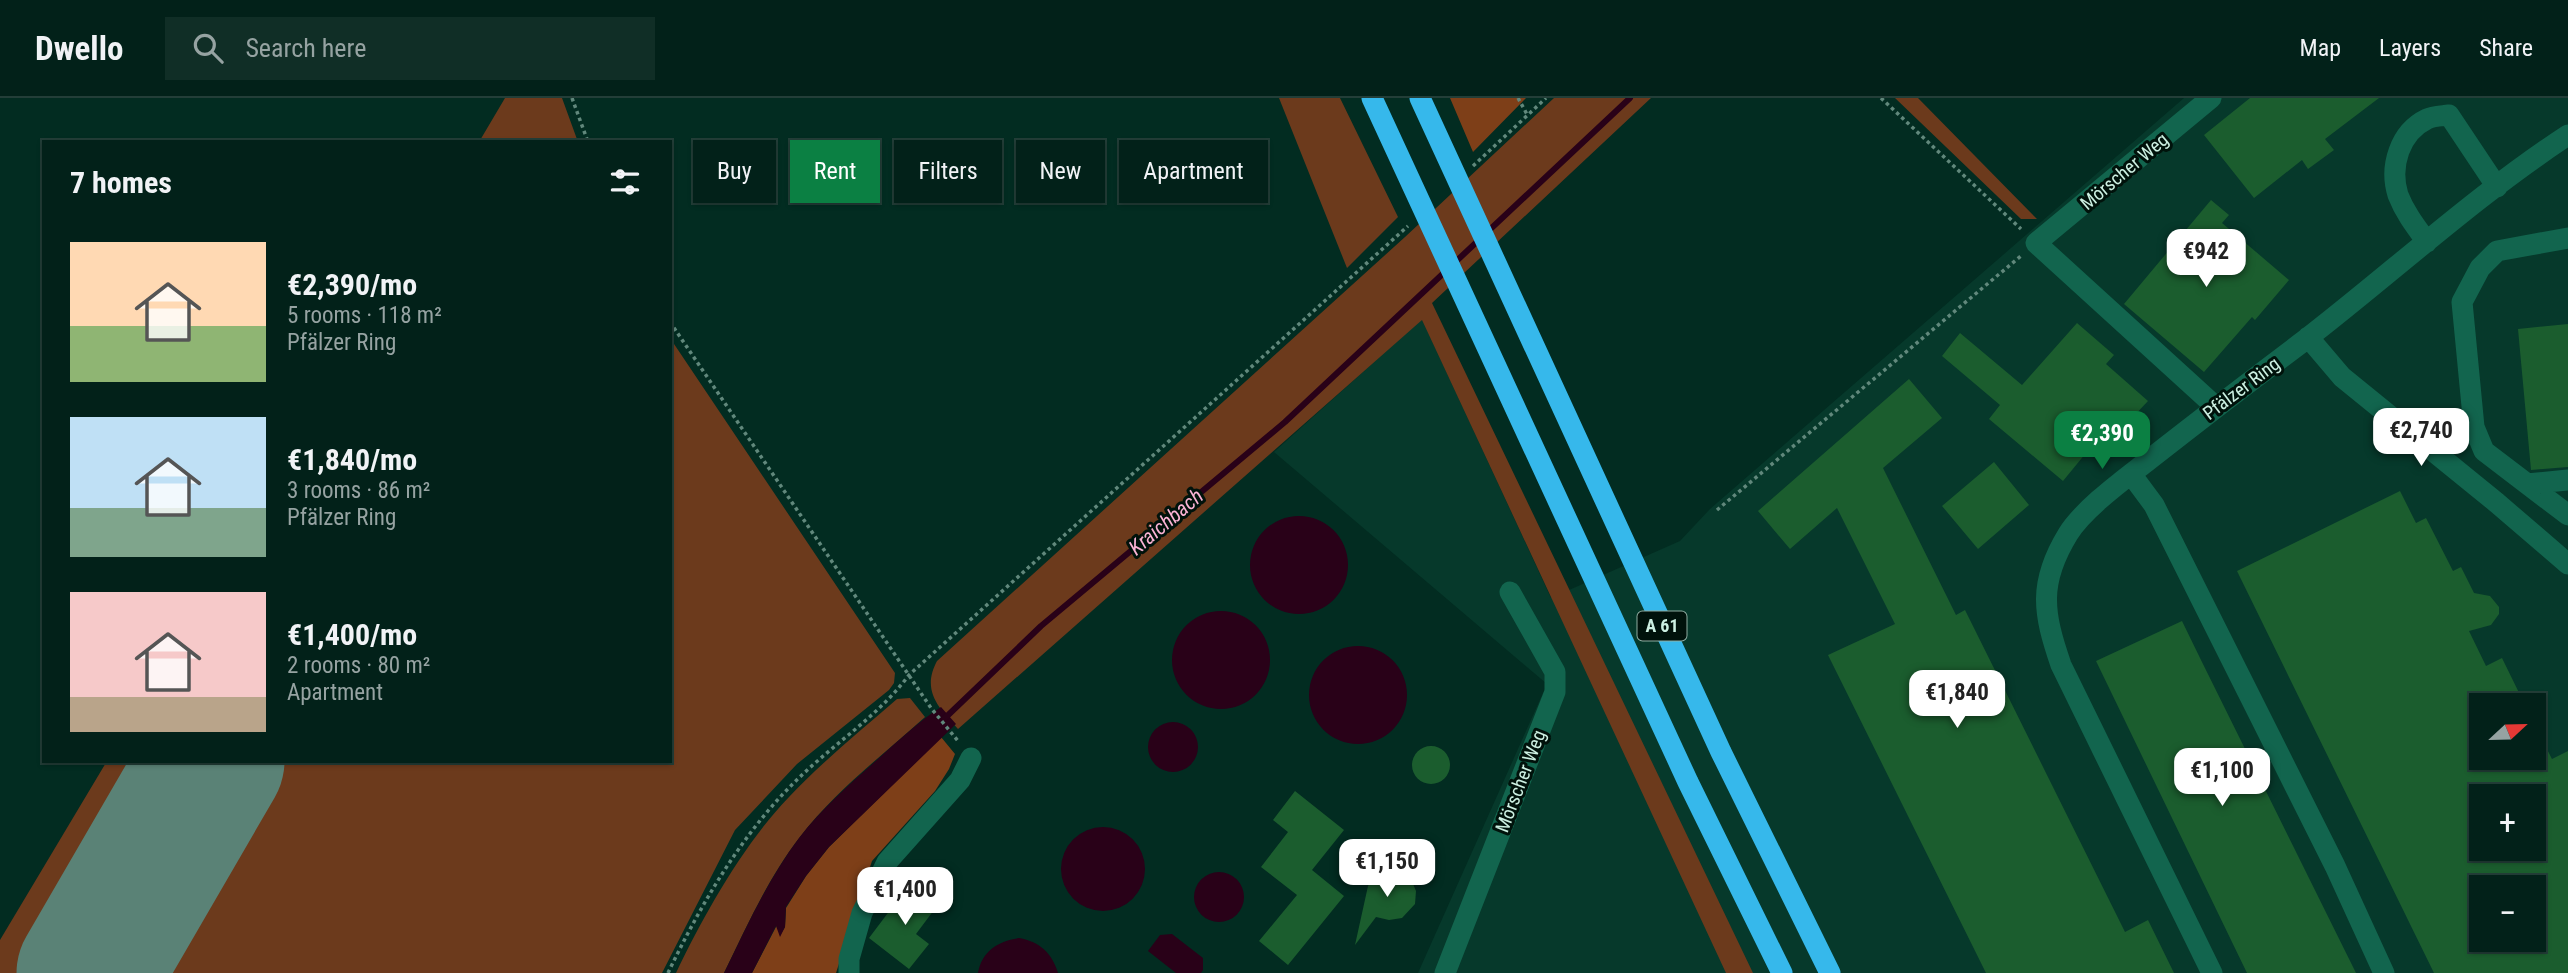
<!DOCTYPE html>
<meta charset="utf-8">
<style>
:root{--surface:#022119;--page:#102e26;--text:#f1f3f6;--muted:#96a3a2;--line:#233e38;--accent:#0b8043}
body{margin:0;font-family:"Roboto Condensed",sans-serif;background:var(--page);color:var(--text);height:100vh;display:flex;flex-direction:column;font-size:26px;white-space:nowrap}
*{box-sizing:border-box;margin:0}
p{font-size:23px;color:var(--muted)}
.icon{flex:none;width:38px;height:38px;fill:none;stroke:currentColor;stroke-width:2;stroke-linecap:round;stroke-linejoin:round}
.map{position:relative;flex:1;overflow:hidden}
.side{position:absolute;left:42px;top:42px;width:630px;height:623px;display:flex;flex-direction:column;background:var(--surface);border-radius:0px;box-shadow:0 2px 5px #0004,0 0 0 2px var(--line)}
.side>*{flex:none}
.top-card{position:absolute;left:693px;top:42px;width:665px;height:63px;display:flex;gap:14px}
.needle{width:46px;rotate:68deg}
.fabs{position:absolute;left:2469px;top:595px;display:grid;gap:14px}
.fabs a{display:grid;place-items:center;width:77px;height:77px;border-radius:0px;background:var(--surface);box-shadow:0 2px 5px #0004,0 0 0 2px var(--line);font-size:35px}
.price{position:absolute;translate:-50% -60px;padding:0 16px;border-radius:14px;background:#fff;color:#222;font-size:23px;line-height:46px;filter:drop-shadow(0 2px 4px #0008)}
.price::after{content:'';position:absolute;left:50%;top:42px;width:21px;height:16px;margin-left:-10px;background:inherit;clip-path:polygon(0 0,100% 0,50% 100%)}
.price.active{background:var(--accent);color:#fff}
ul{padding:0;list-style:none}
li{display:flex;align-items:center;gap:21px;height:175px;padding:0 28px}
li span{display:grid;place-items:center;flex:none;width:196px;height:140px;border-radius:0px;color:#555}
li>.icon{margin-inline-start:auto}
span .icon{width:84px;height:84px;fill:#fffc;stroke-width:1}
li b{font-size:30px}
h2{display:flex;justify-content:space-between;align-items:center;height:84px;padding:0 28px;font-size:30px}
.chip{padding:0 24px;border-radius:0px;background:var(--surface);box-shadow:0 2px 5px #0004,0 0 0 2px var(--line);font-size:24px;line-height:63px}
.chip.active{background:var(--accent);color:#fff}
header{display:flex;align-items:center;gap:42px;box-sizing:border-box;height:98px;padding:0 35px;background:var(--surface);border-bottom:2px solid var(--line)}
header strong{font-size:33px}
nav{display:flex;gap:38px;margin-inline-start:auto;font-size:24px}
.search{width:490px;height:63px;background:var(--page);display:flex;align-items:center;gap:18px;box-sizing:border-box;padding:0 24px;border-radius:0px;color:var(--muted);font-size:26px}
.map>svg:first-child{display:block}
.built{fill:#06392b;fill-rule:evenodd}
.green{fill:#6c3a1c}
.forest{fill:#7e3f18}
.water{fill:#290118}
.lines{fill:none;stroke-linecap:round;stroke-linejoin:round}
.stream{stroke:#290118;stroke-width:6}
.runway{stroke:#5a8276;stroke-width:145}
.building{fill:#1b5d2e;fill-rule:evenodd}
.path{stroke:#61887c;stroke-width:3.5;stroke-dasharray:3.5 3.5;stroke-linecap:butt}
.minor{stroke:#12654e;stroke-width:21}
.highway{stroke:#36b8eb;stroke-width:21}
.labels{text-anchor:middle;stroke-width:6;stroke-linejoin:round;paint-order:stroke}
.shield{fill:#00120b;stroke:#8fada2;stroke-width:2}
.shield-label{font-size:18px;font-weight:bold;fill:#ccf0e2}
.street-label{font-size:19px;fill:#ccf0e2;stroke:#00120b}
.water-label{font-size:21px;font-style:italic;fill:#fbb3d5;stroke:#00120b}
</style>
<header>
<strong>Dwello</strong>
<div class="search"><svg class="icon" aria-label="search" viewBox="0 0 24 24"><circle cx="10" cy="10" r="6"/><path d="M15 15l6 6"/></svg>Search here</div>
<nav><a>Map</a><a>Layers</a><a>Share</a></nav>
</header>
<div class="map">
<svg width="2568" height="875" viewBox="0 0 2568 875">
<rect width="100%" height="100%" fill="#022c21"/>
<!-- built -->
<path class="built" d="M 2184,0 L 2568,0 L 2568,875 L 1418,875 L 1547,586 L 1274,354 L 1422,221 L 1551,500 L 1680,443 L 1710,411 ZM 2482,607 L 2534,607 L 2534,660 L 2482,660 ZM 2482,698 L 2534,698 L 2534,751 L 2482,751 ZM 2482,789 L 2534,789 L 2534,842 L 2482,842 Z"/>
<!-- green -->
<path class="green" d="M 505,0 L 562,0 L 578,44 L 479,44 Z
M 1279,0 L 1340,0 L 1398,119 L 1347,170 Z
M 1554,0 L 1651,0 L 1432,205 L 1753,875 L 1726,875 L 1422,222 L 958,631 C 939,610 921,593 937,563 L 1405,139 Z
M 1895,0 L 1918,0 L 2037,121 L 2021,121 Z
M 670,240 L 895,575 L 894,585 L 889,592 L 797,666 L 735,732 L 662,875 L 0,875 L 0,842 L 107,663 L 670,663 Z
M 910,600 L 925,619 C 883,657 835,693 800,739 C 768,780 747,828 724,875 L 676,875 C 703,818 745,744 789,699 C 822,664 860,633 897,601 Z"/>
<!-- forest -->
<path class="forest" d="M 1450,0 L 1526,0 L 1473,54 Z
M 941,639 L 955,656 L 949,671 L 935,693 L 872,763 L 836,875 L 752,875 L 777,827 L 780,837 L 785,829 L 786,810 L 806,778 L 829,749 Z"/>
<!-- water -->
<path class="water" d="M1250 467a49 49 0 1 1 98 0a49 49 0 1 1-98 0Z
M1172 562a49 49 0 1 1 98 0a49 49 0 1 1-98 0Z
M1309 597a49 49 0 1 1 98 0a49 49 0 1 1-98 0Z
M 941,609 L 956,626 L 829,749 L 806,778 L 786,809 L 785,829 L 780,839 L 776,828 L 752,875 L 724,875 C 747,828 768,781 799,740 C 822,710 851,685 879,660 C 899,642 918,624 941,609 Z
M1148 649a25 25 0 1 1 50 0a25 25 0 1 1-50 0Z
M1061 771a42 42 0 1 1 84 0a42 42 0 1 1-84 0Z
M1194 799a25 25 0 1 1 50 0a25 25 0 1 1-50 0Z
M 1172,836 L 1203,860 L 1203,872 L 1201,875 L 1176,875 L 1148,853 L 1160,837 Z
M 1019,840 C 1040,844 1052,855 1058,875 L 978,875 C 982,853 998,843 1019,840 Z"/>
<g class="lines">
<!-- stream -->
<path class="stream" d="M 944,621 L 1041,528 L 1285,324 L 1630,0"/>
<!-- runway -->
<path class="runway" d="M 89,875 L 212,663"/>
</g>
<!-- building -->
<path class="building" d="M 2250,0 L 2379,0 L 2325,41 L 2334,52 L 2308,71 L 2302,62 L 2254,100 L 2204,37 Z
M 2211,102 L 2229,117 L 2222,125 L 2289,182 L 2255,222 L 2252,219 L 2204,274 L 2124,206 Z
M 2077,225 L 2114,257 L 2106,266 L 2148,303 L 2103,351 L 2095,344 L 2063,383 L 1989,321 L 2000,307 L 1942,258 L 1960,235 L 2022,287 Z
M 2568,226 L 2568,369 L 2531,372 L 2518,231 Z
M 1909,281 L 1942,320 L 1883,370 L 1956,517 L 1965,512 L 2125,834 L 2148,822 L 2174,875 L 1986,875 L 1828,557 L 1895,526 L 1837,410 L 1790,451 L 1758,413 Z
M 1994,364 L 2029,407 L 1978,451 L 1942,408 Z
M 2400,393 L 2416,425 L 2426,420 L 2453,473 L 2461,469 L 2474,495 L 2490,498 L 2499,509 L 2499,516 L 2491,527 L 2469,533 L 2486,568 L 2502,560 L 2525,607 L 2482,607 L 2482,660 L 2534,660 L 2534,626 L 2552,661 L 2568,653 L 2568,875 L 2434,875 L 2237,473 ZM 2482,698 L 2534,698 L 2534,751 L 2482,751 ZM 2482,789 L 2534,789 L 2534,842 L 2482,842 Z
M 2182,523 L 2200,560 L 2356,875 L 2247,875 L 2096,563 Z
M1412 667a19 19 0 1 1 38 0a19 19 0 1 1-38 0Z
M 1295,693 L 1344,732 L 1312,772 L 1344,798 L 1288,867 L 1259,843 L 1297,797 L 1261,769 L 1288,734 L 1273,722 Z
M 1387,772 L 1400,773 L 1411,781 L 1416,793 L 1415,806 L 1402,820 L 1389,822 L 1376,819 L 1355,847 L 1368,788 L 1375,777 Z
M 909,787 L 937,808 L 916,836 L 929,846 L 909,871 L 869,840 Z"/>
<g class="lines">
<!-- path -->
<path class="path" d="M 572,0 L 588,44
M 1518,0 L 1528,18
M 1881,0 L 2021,131
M 1473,68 L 1546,0
M 670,224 L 931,610 L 958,643
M 1717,412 L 2022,157
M 668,875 C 702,804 745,730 803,676 C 838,643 880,616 909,577 L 1408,128"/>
<!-- minor -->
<path class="minor" d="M 2211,0 L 2036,145 L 2216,309
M 2568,140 L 2497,153 L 2480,170 L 2462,204 L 2474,329 L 2484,353 L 2568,417
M 2427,144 C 2416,129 2405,115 2398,97 C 2389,68 2400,34 2427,21 C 2433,18 2442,18 2449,17 L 2497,89
M 2308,239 L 2342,279 L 2497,405 L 2568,466
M 2131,376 L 2154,407 L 2335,768 L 2384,875
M 2527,386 L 2568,382
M 849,875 L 849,861 L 862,815 L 887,764 L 960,682 L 971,660
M 1445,875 L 1555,594 L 1555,574 L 1510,494
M 2212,875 L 2061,567 C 2043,515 2038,485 2068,436 C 2084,410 2126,380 2150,361 C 2201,321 2253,281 2305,242 C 2393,174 2475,98 2568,37"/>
<!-- highway -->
<path class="highway" d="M 1372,0 L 1688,684 L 1782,875
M 1420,0 L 1721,654 L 1830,875"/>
</g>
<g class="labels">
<!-- shield labels -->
<rect class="shield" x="1637.5" y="513.5" width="49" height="29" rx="5"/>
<g class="shield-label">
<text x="1662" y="534">A 61</text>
</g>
<!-- street labels -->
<g class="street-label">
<text transform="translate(2124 73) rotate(-40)" y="7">Mörscher Weg</text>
<text transform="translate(2241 290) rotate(-37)" y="7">Pfälzer Ring</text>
<text transform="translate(1520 683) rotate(-69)" y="7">Mörscher Weg</text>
</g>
<!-- water labels -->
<g class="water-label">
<text transform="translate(1166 424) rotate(-40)" y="7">Kraichbach</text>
</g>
</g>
</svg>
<div class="fabs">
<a><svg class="needle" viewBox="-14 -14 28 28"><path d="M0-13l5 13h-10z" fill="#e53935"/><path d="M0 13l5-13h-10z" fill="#96a3a2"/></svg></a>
<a>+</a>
<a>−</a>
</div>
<b class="price" style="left:2206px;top:191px">€942</b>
<b class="price" style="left:2421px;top:370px">€2,740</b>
<b class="price active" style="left:2102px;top:373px">€2,390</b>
<b class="price" style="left:1957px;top:632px">€1,840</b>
<b class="price" style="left:2222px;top:710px">€1,100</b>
<b class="price" style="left:1387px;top:801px">€1,150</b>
<b class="price" style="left:905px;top:829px">€1,400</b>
<div class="top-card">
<a class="chip">Buy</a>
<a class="chip active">Rent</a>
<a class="chip">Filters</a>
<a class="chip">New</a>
<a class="chip">Apartment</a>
</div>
<section class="side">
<h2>7 homes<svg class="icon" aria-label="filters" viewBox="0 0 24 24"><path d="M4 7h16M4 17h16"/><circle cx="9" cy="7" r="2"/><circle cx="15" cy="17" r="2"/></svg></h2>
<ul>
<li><span style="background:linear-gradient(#ffd9b3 60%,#8fb573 0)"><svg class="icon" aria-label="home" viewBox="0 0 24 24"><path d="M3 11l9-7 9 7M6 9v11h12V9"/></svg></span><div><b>€2,390/mo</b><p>5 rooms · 118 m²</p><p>Pfälzer Ring</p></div></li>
<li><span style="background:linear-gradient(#bfe0f5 65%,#7fa58c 0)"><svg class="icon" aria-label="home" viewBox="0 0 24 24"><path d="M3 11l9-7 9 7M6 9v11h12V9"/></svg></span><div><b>€1,840/mo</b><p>3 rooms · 86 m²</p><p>Pfälzer Ring</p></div></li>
<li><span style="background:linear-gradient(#f6c9c9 75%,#b9a48a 0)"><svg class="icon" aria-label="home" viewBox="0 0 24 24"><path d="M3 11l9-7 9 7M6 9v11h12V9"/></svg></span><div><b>€1,400/mo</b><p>2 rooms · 80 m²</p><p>Apartment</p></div></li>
</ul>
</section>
</div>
